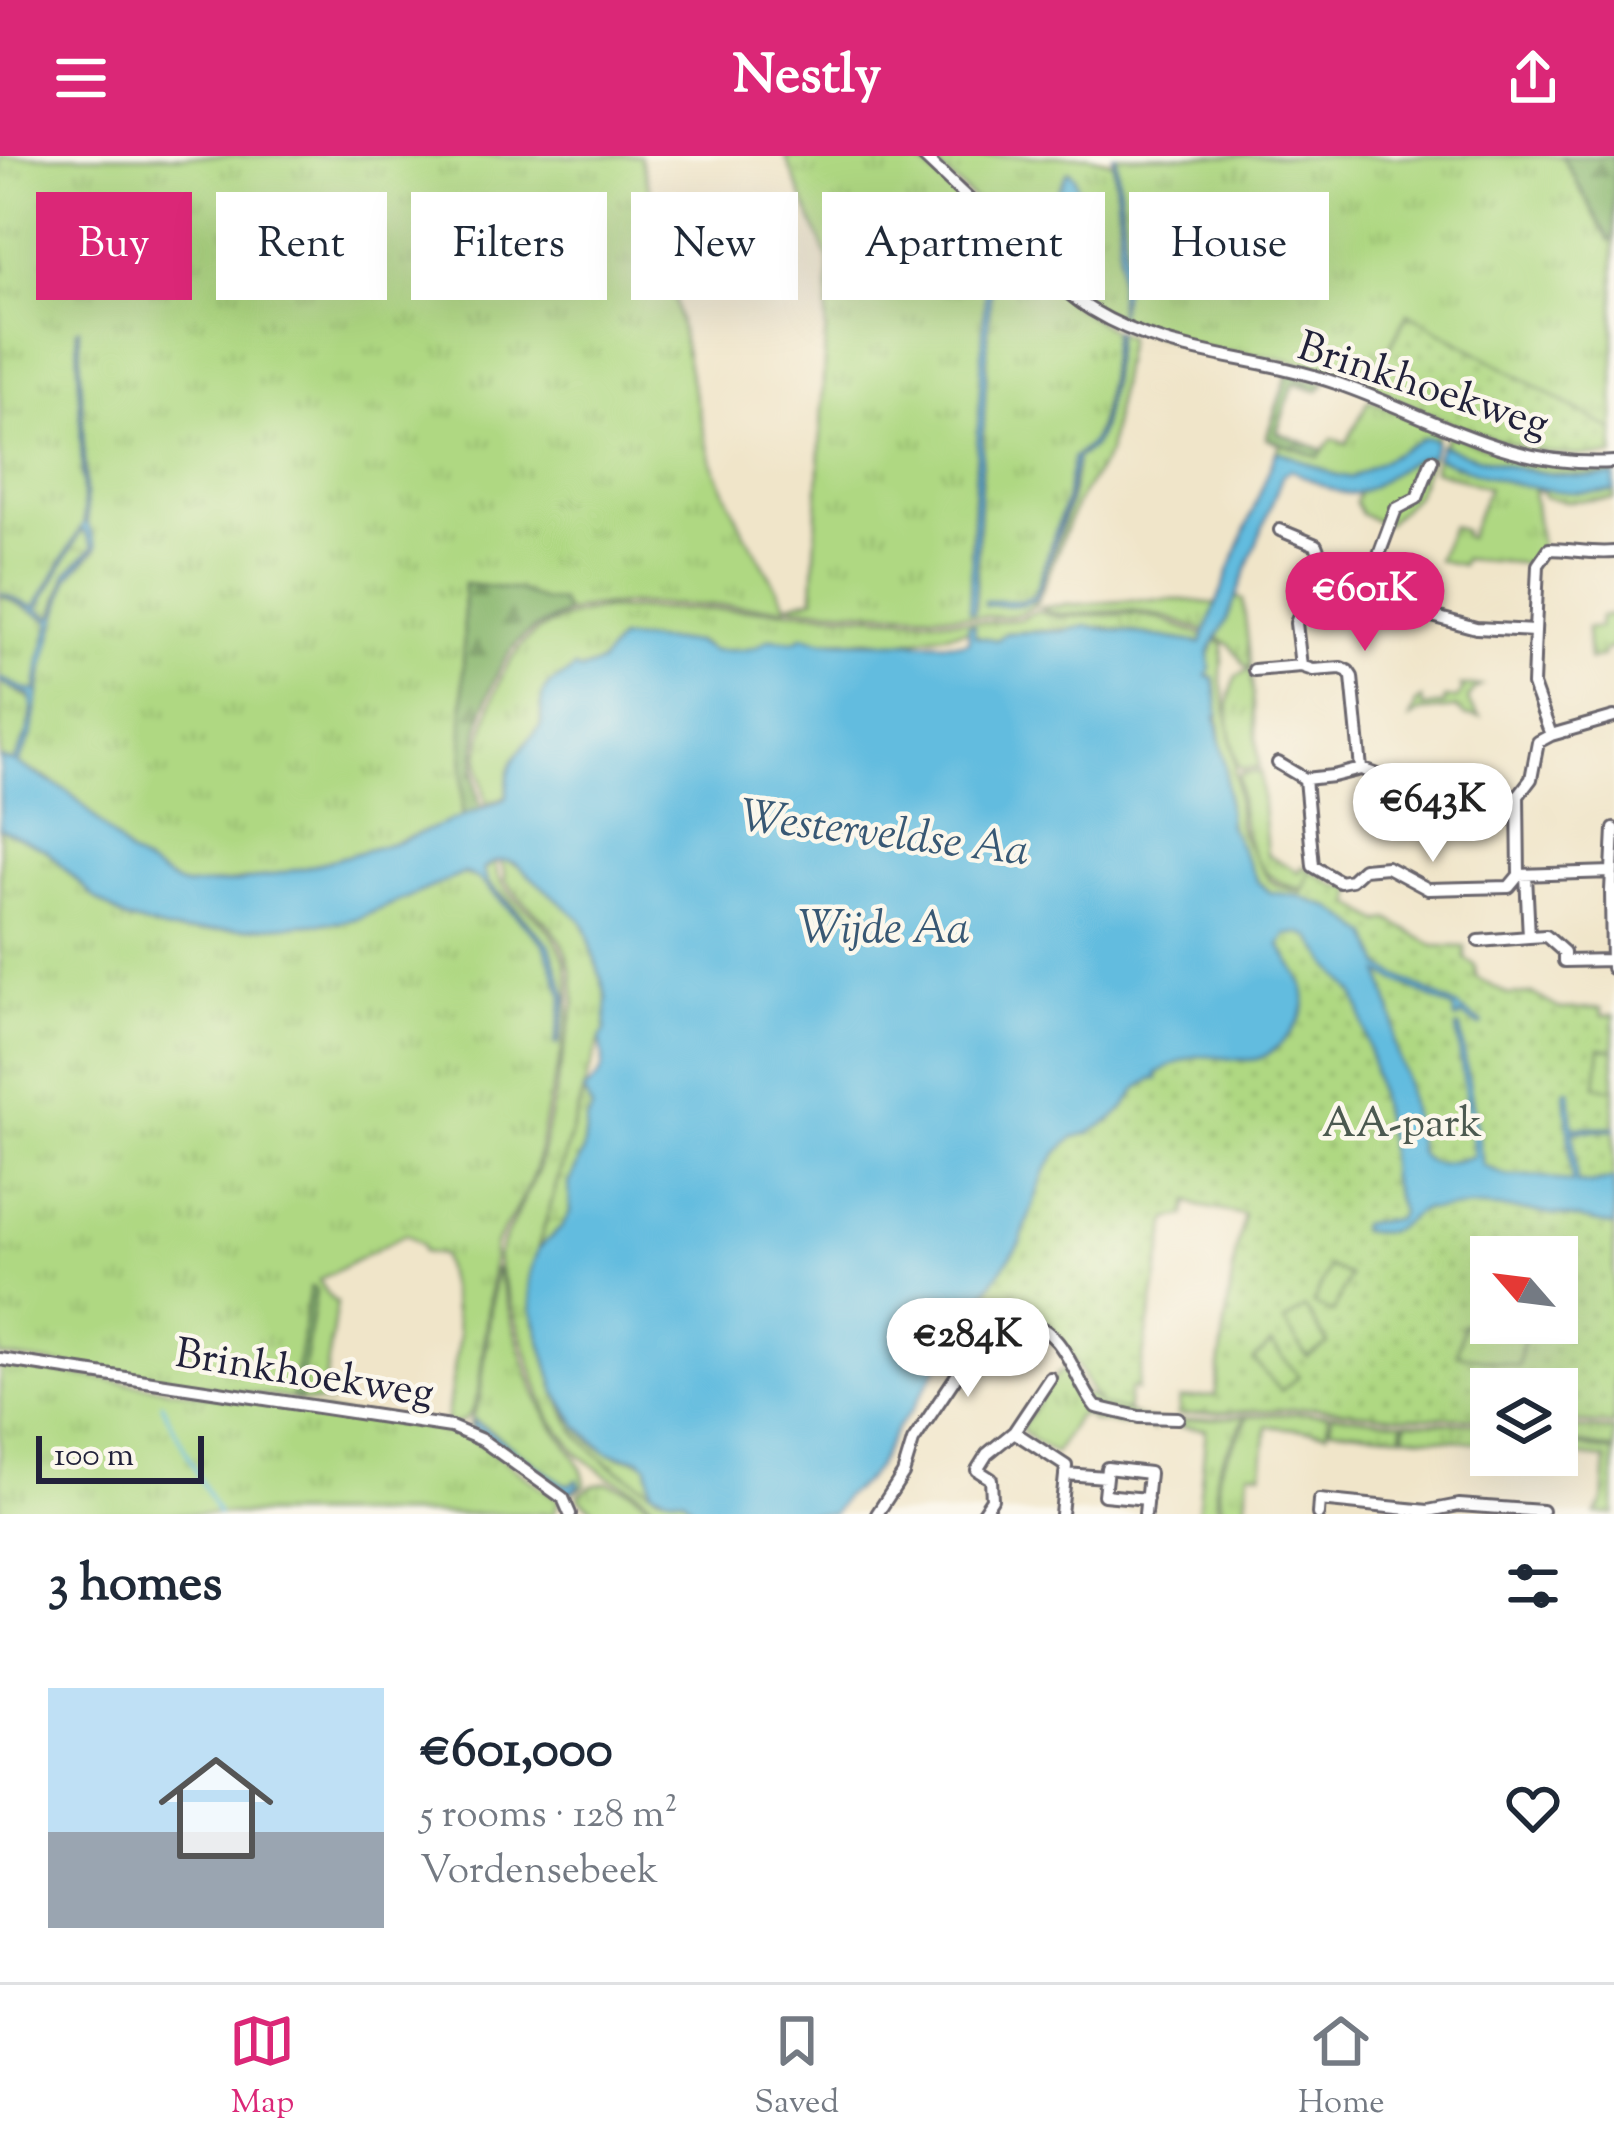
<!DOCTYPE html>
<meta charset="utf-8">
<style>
:root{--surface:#fff;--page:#f2f2f3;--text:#1f2937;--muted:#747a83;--line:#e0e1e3;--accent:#db2777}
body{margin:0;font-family:"Sorts Mill Goudy",serif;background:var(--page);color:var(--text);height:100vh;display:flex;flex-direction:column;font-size:45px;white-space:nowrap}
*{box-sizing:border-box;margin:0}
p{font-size:39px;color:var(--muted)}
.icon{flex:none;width:66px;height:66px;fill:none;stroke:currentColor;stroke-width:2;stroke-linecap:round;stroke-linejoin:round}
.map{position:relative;height:1358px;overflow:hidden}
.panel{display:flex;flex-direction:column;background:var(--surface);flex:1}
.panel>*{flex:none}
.top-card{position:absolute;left:36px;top:36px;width:1542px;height:108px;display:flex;gap:24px}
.needle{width:78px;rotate:298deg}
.controls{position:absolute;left:1470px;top:1080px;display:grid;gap:24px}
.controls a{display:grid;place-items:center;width:108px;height:108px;border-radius:0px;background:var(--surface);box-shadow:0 12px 48px #0002;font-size:60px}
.scale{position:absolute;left:36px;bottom:30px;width:168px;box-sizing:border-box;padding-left:12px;border:6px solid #22223b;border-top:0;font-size:33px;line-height:42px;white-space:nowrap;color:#22223b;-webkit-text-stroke:9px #fbf7ec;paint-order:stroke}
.price{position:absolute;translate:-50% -102px;padding:0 27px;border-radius:42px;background:#fff;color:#222;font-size:39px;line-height:78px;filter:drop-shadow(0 3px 6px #0008)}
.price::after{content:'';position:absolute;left:50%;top:72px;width:36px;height:27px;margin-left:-18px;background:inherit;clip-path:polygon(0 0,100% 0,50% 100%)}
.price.selected{background:var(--accent);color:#fff}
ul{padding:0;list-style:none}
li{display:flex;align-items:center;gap:36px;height:300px;padding:0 48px}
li+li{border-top:3px solid var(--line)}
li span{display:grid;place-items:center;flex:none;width:336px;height:240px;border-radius:0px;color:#555}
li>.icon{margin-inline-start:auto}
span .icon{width:144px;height:144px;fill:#fffc;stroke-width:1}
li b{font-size:51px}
h2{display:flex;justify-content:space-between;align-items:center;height:144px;padding:0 48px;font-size:51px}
.tag{padding:0 42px;border-radius:0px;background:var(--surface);box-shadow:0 12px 48px #0002;font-size:42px;line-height:108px}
.tag.selected{background:var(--accent);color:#fff}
header{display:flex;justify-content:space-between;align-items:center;height:156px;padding:0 48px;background:var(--accent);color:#fff;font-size:54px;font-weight:700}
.menu{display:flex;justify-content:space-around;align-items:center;height:168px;border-top:3px solid var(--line);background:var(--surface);font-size:33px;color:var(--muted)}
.menu a{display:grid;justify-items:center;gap:6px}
.menu .selected{color:var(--accent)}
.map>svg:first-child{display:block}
.grass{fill:url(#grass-tufts);stroke:#687d5e;stroke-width:3;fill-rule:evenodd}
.forest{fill:url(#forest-firs);stroke:#566d56;stroke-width:3}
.wetland{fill:url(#wetland-marsh);stroke:#687d5e;stroke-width:3}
.park{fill:url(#park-dots);stroke:#687d5e;stroke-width:3;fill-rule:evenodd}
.pitch{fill:#afd882;stroke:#687d5e;stroke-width:3}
.water{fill:#62bcdf;stroke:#426f8d;stroke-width:3;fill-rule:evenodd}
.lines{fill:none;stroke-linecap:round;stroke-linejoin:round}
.stream{stroke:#62bcdf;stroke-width:3}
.minor-casing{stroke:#6a666d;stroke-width:16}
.minor{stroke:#fff;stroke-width:10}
.labels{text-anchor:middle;stroke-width:9;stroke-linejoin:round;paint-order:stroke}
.street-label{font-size:42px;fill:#22223b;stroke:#fbf7ec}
.park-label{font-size:42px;fill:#4c5950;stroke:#fbf7ec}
.water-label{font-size:45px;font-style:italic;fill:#385874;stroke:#fbf7ec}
</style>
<header><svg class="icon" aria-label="menu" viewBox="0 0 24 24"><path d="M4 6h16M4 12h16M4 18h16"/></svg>Nestly<svg class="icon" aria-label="share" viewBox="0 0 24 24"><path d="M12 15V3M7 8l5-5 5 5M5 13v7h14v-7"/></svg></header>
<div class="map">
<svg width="1614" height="1358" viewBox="0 0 1614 1358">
<defs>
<pattern id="grass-tufts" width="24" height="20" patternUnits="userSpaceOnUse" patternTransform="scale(3)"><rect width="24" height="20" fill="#afd882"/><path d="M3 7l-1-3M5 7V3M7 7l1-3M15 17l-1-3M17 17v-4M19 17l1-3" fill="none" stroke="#96b971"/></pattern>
<pattern id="forest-firs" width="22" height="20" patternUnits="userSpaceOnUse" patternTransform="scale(3)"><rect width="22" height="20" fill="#8bb870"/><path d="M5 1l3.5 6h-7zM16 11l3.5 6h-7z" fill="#71955d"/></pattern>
<pattern id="wetland-marsh" width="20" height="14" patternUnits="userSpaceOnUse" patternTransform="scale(3)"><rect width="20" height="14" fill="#afd882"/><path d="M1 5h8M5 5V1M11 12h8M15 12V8" fill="none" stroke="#96b971"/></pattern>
<pattern id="park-dots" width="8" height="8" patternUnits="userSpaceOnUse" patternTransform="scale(3)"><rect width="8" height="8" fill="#afd882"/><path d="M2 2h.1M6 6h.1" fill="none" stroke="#96b971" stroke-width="1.8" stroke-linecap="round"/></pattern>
</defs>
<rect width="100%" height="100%" fill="#fbf7ec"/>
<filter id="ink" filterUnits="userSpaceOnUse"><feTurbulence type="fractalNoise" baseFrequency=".00833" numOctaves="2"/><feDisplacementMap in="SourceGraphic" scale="24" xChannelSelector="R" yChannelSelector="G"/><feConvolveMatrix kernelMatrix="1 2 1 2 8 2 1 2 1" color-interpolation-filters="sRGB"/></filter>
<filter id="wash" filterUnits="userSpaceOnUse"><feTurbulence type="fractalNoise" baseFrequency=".004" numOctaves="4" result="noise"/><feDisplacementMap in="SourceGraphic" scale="48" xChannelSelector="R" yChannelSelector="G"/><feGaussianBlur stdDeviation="2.7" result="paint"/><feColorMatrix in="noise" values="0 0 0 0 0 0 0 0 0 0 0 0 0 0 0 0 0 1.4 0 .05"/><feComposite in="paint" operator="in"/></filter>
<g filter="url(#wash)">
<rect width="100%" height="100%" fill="#f0e5c9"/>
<!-- grass -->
<path class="grass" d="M 0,0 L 640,0 L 662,76 L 690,220 L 712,306 L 742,372 L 788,451 L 631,448 L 588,451 L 567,457 L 560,445 L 544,445 L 518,434 L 464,428 L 462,662 C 385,691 301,720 219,727 C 207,728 193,732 182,729 C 165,724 147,711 133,701 C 112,686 100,665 81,647 C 64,631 40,618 18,609 L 32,579 L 43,514 L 68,422 L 96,394 L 87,367 L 79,174 L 77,175 L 84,367 L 35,451 L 0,437 L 0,109 L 5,113 L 0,87 Z
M 785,0 L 914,0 L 1077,152 L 1113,175 C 1109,200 1105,274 1088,290 C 1084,295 1078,297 1073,302 L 1065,346 L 1034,439 L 1026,445 L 983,447 L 1032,446 C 1052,401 1074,350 1077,301 L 1093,291 L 1110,231 L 1116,176 L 1127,181 L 1108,298 L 1076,348 L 1038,444 C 1026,460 1012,460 993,461 L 794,451 L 790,448 L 816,441 L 813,441 L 829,105 ZM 989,76 L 993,79 L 975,455 L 971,395 Z
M 927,0 L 1088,0 L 1113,6 L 1119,62 L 1118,160 L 1123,93 L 1116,0 L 1562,0 L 1609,85 L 1614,82 L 1614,275 L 1407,158 L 1369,231 L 1311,209 L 1264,200 L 1214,195 L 1143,175 L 1118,164 L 1081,143 ZM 1068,16 L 1083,58 L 1074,65 L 1060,66 L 1052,60 L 1051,50 Z
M 1369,244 L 1437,273 L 1436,286 L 1430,282 L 1351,322 L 1333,318 L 1281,296 L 1276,296 L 1281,287 L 1318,301 L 1332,282 L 1346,288 Z
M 1446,277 C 1488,293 1569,322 1614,314 L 1614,320 C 1554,323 1497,310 1441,289 L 1447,284 Z
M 1422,299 L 1431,300 L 1416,339 L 1386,369 L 1361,358 L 1355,347 L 1359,336 Z
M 1436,301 C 1494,324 1552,340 1614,335 L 1614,343 L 1566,345 L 1544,341 L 1543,336 L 1533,335 L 1541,392 L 1537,396 L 1540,398 L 1531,408 L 1463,403 L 1461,409 L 1437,404 L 1452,370 L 1464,375 L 1463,380 L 1468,382 L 1488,332 L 1434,314 Z
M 0,439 L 51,465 L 40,504 L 36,535 L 27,534 L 0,522 Z
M 1236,441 L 1243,444 L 1251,511 L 1246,511 L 1231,490 L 1218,481 Z
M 1141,444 L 1184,444 L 1217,448 L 1207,476 C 1183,467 1158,457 1133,455 C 1102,452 1066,467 1039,451 Z
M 604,453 L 774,454 L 992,466 L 1020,463 L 1036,455 L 1061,461 L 1132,458 L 1157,462 L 1205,480 L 1199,487 L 1103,471 L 1006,477 L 997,484 L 975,480 L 974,470 L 969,469 L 968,474 L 895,487 L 868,484 L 824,485 L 803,481 C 794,488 781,486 770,483 L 756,492 L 744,494 L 712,495 L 698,486 L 620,483 L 600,507 L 580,515 L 575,512 L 542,540 L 541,569 C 520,598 506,600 507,641 L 486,649 C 485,634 479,620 479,603 C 480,584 486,567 491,549 C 511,484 538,464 604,453 Z
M 1614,459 L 1614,491 L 1604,495 L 1603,500 L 1589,504 L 1587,472 L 1599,472 L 1600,461 Z
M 1216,484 L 1223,487 L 1221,520 L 1235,607 L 1239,668 L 1243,682 L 1269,724 L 1279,730 L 1306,737 L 1299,745 L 1296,740 L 1271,737 L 1257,725 L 1229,669 L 1215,524 L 1206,520 L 1207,503 Z
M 1251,513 L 1259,612 L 1243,613 L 1238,610 C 1230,580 1222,548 1237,520 Z
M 0,526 L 33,544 L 29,574 L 13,607 L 0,602 Z
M 1461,530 L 1480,530 C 1462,541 1467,548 1480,561 L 1465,560 L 1456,552 L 1420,556 L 1410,563 L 1416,547 L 1422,543 L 1423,551 L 1444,548 L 1445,542 L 1457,543 L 1463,534 Z
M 1260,616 L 1267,698 L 1299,716 L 1303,710 L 1310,714 L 1306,733 C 1248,729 1239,668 1239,620 L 1241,617 Z
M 0,672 L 46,694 L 96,743 L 127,764 L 165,774 L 185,776 L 340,766 L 359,762 L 461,717 L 479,723 L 544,788 L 563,841 L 560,886 L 567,841 L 550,790 L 510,746 L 488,727 L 483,714 L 495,706 C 498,743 539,754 556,785 C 585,837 561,895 548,949 C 543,970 540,992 535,1014 L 526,1036 L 495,1089 L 478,1239 C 473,1256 466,1272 446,1267 L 459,1179 L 442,1099 L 423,1096 L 422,1089 L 406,1078 L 319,1124 L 331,1143 L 337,1146 L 324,1233 L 336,1236 L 332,1247 L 299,1245 L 316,1134 L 313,1131 L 310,1133 L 292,1243 L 0,1200 Z
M 505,704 L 521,711 L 580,762 L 590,782 L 608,848 L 605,875 L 600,883 L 583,935 L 529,1123 L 532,1154 L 556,1236 L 577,1279 L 609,1309 L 658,1338 L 683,1342 L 699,1358 L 665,1358 L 636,1334 L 608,1320 L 579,1299 L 551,1263 L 544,1249 L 499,1112 L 497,1102 L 502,1088 L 538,1015 L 575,846 L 572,816 L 562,786 L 549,769 L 517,739 L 505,724 L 505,716 L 500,705 Z
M 496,1111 C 510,1156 521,1204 540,1247 C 551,1276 583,1299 585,1329 L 566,1340 L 472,1275 L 469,1270 L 480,1241 ZM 476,1265 L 564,1328 L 571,1328 L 576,1324 L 564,1335 L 473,1271 L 471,1268 Z
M 0,1208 L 452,1275 L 477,1286 L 559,1344 L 554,1358 L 0,1358 Z
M 1068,1211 L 1084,1238 L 1154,1267 L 1153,1276 L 1152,1272 L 1091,1265 L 1091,1260 L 1078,1259 L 1055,1298 L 1026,1279 L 1022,1272 L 1024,1268 L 1058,1217 Z
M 1301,1257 L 1328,1258 L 1327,1276 L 1267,1270 L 1262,1316 L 1249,1315 L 1245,1358 L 1223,1358 C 1222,1348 1218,1337 1218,1327 C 1218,1303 1241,1283 1248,1260 Z
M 1332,1258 L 1403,1266 L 1402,1279 L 1330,1272 Z
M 1245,1260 C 1239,1281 1222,1296 1217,1316 C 1214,1330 1217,1344 1219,1358 L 1198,1358 L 1206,1273 L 1181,1271 L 1181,1265 Z
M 1406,1266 L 1491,1267 L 1491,1288 L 1405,1279 Z
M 1562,1272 L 1614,1274 L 1614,1294 L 1561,1284 Z
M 1561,1287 L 1614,1296 L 1614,1358 L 1596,1358 L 1603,1346 L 1606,1303 L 1560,1298 Z
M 607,1326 L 631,1334 L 661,1358 L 599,1358 L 579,1342 L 579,1338 L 593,1329 Z"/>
<!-- forest -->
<path class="forest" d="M 1562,0 L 1614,0 L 1614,82 L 1610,85 Z
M 1288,217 L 1325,227 L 1318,235 L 1294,228 L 1277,276 L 1323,294 L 1318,301 L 1266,282 Z
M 464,428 L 518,434 L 544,445 L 560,445 L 567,457 C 550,465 531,472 518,486 C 486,519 462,612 483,654 L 462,662 Z
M 313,1131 L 316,1133 L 299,1245 L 292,1243 L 310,1132 Z"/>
<!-- wetland -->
<path class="wetland" d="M 81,375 L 84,375 L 93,391 L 67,417 L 52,462 L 38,453 Z
M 583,938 L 590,946 L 592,953 L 587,965 L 583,996 L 569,1028 L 570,1056 L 562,1071 L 538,1093 Z
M 562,1248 C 574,1265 589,1290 610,1298 C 624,1303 636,1301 648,1309 L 651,1334 C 613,1312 577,1291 562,1248 Z"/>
<!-- park -->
<path class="park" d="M 1408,157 L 1614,275 L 1614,300 C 1595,300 1576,301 1557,298 C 1492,289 1429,257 1369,231 Z
M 1310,714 L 1339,731 L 1353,729 L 1353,749 L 1381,766 L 1388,763 L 1434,790 L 1465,791 L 1465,803 L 1475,809 L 1476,821 L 1508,839 L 1533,838 L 1560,853 L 1601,852 L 1602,859 L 1614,859 L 1614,1269 L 1557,1266 L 1557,1233 L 1491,1233 L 1491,1262 L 1403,1261 L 1315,1252 L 1178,1259 L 1180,1243 L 1215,1240 L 1235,1101 L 1244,1059 L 1199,1050 L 1189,1045 L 1185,1060 L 1168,1063 L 1137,1234 L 1130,1233 L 1127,1256 L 1099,1249 L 1075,1205 L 1047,1170 L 1039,1166 L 997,1163 L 966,1141 L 1043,996 L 1278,790 L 1304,733 ZM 1491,1101 L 1557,1101 L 1557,1167 L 1491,1167 Z"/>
<!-- pitch -->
<path class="pitch" d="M 1600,892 L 1614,894 L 1614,933 L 1596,930 Z
M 1329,1111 L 1349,1120 L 1333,1157 L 1313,1148 Z
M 1305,1152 L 1328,1188 L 1307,1201 L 1284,1166 Z
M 1463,1168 L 1524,1180 L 1518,1210 L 1457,1198 Z
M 1271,1188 L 1299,1220 L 1281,1235 L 1254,1204 Z"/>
<!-- water -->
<path class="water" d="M 1113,0 L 1116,0 C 1122,47 1131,116 1118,160 L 1119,62 Z
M 1070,15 L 1075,21 L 1083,58 L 1074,65 L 1060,67 L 1052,60 L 1051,50 L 1066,18 Z
M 988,76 L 993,79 L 974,456 L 969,455 Z
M 79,173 L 87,367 L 97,391 L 68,422 L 43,514 L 32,579 L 18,608 L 67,635 L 81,647 L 130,699 L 178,728 L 188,730 L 238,726 L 304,712 L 403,684 L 504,644 L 507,641 C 506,600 520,598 541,569 C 542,560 540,546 543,538 C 548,524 566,522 575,512 L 581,515 L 600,507 L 620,483 L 695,486 L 712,495 L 744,494 L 756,491 L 770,483 L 796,485 L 803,480 L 824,485 L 964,487 L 969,485 L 968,469 L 974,469 L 975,480 L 997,484 L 1006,477 L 1063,475 L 1087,470 L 1201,487 L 1276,296 L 1281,296 L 1333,318 L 1351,322 L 1423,282 L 1430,282 L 1436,286 L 1431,300 C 1401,300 1371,343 1344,337 C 1326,333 1308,322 1291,314 L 1283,318 L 1227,464 L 1209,496 L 1210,513 L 1207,520 L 1214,522 L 1219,558 L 1216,560 L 1225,609 L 1229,669 L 1257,725 L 1269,736 L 1298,740 L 1332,752 L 1351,765 L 1370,780 L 1382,811 L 1456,850 L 1483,867 L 1481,870 L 1461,859 L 1459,863 L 1455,863 L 1453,853 L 1381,817 L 1394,865 L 1394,887 L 1405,922 L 1419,997 C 1431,1015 1456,1005 1474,1000 L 1456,872 L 1460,871 L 1483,1009 L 1506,1020 L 1539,1020 L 1572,1027 L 1565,934 L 1570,934 L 1573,971 L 1614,971 L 1614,974 L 1573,975 L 1577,1027 L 1590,1028 L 1614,1023 L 1614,1070 C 1570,1060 1526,1053 1481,1051 C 1461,1050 1443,1056 1423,1053 C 1397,1069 1395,1082 1360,1074 L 1361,1068 L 1396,1063 L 1401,1056 L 1390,1022 L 1387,980 L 1360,853 L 1354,837 L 1331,811 L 1312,782 L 1300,777 L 1286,779 L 1280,789 C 1288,804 1303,821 1305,839 C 1309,861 1277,898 1257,903 C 1238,907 1219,899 1200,900 C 1186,901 1169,911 1157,918 L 1158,923 L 1152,923 L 1138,932 L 1124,952 L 1111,964 L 1089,977 L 1074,981 L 1058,996 L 1044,1017 L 1020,1087 L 966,1164 L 912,1254 L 896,1273 L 876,1312 L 863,1327 L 845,1340 L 833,1358 L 699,1358 L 683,1342 L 667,1340 L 651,1334 L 648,1309 L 639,1303 L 608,1297 L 579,1271 L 556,1236 L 532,1154 L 529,1128 L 532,1110 L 538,1093 L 562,1071 L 570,1056 L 569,1028 L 583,996 L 587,965 L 592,953 L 583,935 C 605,918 606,911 600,883 L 605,875 L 607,842 L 585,770 L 580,763 L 515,707 C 502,703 493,704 483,714 L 488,727 L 549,788 L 567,841 L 558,888 L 555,887 L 563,841 L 544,788 L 479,723 L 465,717 L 359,762 L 340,766 L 185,776 L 165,774 L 127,764 L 96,743 L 46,694 L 0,672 L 0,602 L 14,606 C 24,586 36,563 31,540 L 0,526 L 0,522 L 28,534 L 36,535 L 40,504 L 51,467 L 48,463 L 0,437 L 35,451 L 84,367 L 77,174 ZM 81,375 L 84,375 L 93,391 L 67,417 L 56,456 L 52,462 L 38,453 Z
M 1116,175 C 1113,198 1107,274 1093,290 C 1091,293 1080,300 1077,301 L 1068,346 L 1037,441 C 1024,453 1002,449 985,449 L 985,445 L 1021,445 L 1034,439 L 1065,346 L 1073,302 C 1080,295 1090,291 1094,282 C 1109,250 1107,210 1113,176 Z
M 1441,289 C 1497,310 1554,324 1614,320 L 1614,335 C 1552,342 1493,325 1436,301 Z
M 473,1264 L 564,1328 L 571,1328 L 578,1324 L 580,1329 L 572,1335 L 564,1335 L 473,1271 Z"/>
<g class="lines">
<!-- stream -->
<path class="stream" d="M 161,1247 L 218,1358"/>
</g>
</g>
<g filter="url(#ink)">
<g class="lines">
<defs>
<path id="minor" d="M 923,0 C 956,31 989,63 1023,94 C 1045,115 1066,138 1092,154 C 1171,202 1252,198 1336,227 C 1432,260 1508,313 1614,306
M 1280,374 L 1316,389 L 1322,405 L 1296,467 L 1301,510
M 1322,405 L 1369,423
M 1362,444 L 1378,454 L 1414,455 L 1476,472 L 1535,475 L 1533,529 L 1551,579
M 1303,450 L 1362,444 L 1396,353 L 1417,342 L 1432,304
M 1535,475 L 1538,409 L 1549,393 C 1571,393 1592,398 1614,396
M 1254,514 L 1301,510 L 1313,514 L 1341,512 L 1348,515 L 1352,521 L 1361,613
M 1278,607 L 1305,623 L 1333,620 L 1361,613 L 1384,621 L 1437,619 L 1471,638 L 1518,640
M 1305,623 L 1313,710 L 1340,726 L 1351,724 L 1363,713 L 1387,711 L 1428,733 L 1509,731 L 1519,719 L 1612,716
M 1614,673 L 1611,735 L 1612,812 L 1614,812
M 1519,719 L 1518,640 L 1531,623 L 1538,586 L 1551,579 L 1614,561
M 1529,781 L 1546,780 L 1564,796 L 1564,805 L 1612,804
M 1479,785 L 1529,781 L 1526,719
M 0,1203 L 451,1271 L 482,1284 L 563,1342 L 570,1358
M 1014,1276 L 1050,1222
M 1065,1318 L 1106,1321 L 1107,1312 L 1149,1317 L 1145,1358
M 1106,1321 L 1104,1339 L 1147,1343
M 877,1358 L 903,1318 L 913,1285 L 989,1171 C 1001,1163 1010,1163 1025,1166 C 1067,1174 1073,1223 1096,1251 L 1139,1261 L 1178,1262
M 982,1358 L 992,1343 L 991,1323 L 977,1314 L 987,1298 L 1014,1276 L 1066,1310 L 1061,1358
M 1318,1358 L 1319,1344 L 1428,1355 L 1459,1349 L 1542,1355"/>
</defs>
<!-- minor casing -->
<use href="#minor" class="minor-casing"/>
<!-- minor -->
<use href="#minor" class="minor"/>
</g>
</g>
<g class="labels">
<!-- street labels -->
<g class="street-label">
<text transform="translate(1424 227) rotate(18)" y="15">Brinkhoekweg</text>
<text transform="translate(305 1215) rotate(9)" y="15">Brinkhoekweg</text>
</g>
<!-- park labels -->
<g class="park-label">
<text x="1402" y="980">AA-park</text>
</g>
<!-- water labels -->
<g class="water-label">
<text transform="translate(885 675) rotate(7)" y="16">Westerveldse Aa</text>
<text x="884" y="786">Wijde Aa</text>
</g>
</g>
</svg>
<div class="controls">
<a><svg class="needle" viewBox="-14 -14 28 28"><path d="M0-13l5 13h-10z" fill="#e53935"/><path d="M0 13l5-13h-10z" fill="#747a83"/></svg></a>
<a><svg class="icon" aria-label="layers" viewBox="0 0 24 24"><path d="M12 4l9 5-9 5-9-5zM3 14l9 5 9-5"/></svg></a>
</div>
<div class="scale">100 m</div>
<b class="price selected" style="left:1365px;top:498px">€601K</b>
<b class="price" style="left:1433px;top:709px">€643K</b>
<b class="price" style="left:968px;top:1244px">€284K</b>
<div class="top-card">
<a class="tag selected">Buy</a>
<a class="tag">Rent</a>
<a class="tag">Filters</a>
<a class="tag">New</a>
<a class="tag">Apartment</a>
<a class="tag">House</a>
</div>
</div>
<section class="panel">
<h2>3 homes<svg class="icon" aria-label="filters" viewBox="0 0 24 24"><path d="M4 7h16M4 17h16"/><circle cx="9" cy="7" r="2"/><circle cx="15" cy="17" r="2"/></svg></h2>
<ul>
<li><span style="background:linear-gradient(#bfe0f5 60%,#9aa5b1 0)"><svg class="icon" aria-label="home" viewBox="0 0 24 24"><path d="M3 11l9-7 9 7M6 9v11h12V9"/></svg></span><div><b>€601,000</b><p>5 rooms · 128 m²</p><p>Vordensebeek</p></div><svg class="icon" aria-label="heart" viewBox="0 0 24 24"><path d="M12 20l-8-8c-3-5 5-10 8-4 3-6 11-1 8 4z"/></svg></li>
</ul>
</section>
<nav class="menu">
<a class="selected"><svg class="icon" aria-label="map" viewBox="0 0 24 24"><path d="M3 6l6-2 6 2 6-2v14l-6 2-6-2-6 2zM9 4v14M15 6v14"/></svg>Map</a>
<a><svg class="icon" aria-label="saved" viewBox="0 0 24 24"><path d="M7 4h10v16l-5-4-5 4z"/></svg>Saved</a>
<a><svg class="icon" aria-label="home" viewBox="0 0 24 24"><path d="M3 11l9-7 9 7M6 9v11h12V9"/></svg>Home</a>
</nav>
